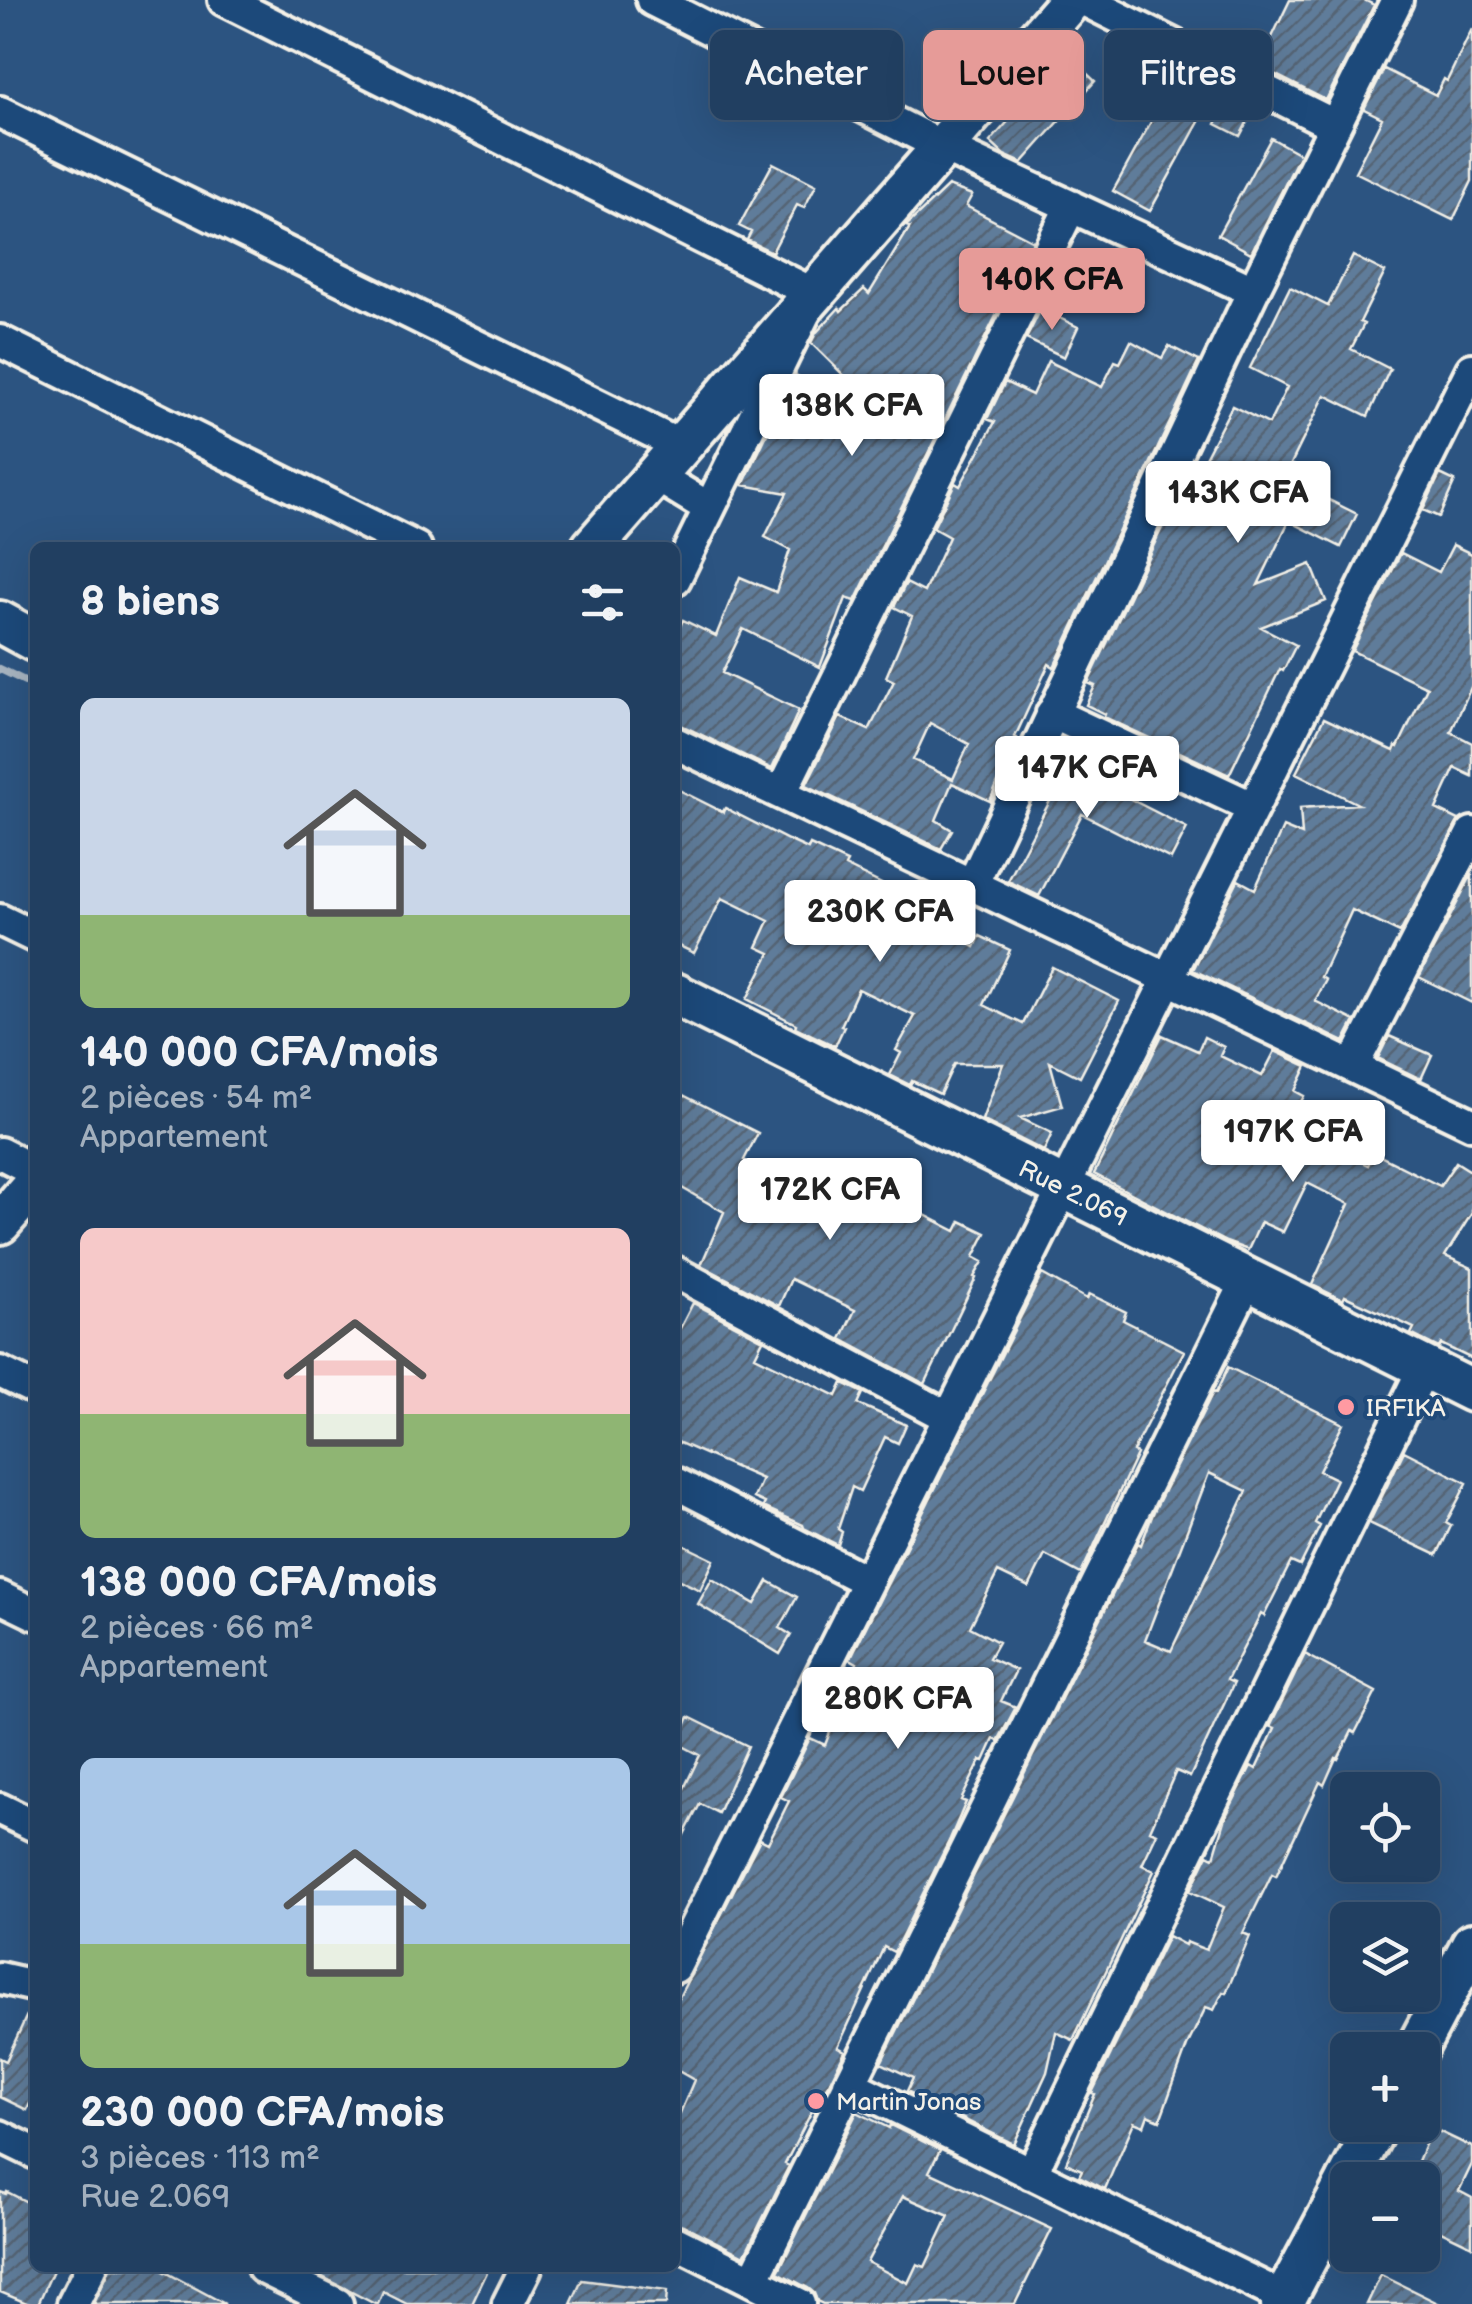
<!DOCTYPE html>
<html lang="fr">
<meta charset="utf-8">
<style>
:root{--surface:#213f61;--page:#294667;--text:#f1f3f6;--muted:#a2afbd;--line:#3e5876;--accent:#e69b98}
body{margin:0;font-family:"Balsamiq Sans",sans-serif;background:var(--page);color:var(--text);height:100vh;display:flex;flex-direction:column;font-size:38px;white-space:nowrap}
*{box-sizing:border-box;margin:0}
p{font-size:32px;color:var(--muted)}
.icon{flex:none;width:55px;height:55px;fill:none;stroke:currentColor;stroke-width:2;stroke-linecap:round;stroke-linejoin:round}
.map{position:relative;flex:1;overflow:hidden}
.details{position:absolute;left:30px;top:542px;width:650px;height:1730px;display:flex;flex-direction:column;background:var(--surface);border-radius:15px;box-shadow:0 10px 40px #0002,0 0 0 2px var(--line)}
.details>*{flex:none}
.top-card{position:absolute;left:710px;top:30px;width:610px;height:90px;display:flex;gap:20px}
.tools{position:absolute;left:1330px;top:1772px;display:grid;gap:20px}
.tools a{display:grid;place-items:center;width:110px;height:110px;border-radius:15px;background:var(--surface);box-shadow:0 10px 40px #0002,0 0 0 2px var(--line);font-size:50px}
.price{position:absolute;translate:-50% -85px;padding:0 22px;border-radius:10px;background:#fff;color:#222;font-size:32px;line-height:65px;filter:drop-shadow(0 2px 5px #0008)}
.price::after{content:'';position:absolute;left:50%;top:60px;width:30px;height:22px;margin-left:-15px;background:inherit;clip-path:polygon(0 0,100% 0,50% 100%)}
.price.selected{background:var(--accent);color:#111}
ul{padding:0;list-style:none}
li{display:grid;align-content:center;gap:20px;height:530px;padding:0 50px}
li span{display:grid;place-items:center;height:310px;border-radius:15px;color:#555}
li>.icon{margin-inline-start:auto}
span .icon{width:180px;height:180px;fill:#fffc;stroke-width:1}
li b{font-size:42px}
h2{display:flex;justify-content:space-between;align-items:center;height:120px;padding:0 50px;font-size:42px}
.chip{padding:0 35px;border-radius:15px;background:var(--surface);box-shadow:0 10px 40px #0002,0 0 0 2px var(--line);font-size:35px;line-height:90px}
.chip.selected{background:var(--accent);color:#111}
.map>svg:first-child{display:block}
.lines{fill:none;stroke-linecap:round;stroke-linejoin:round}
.stream{stroke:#a7b4c0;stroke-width:8}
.building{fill:url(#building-hatch);stroke:#f4f1e8;stroke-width:2.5;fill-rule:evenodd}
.minor-casing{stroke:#f4f1e8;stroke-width:38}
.tertiary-casing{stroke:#f4f1e8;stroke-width:48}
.minor{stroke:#1f4a7a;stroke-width:30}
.tertiary{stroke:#1f4a7a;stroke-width:40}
.poi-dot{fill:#ff9aa2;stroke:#1f4a7a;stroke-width:4}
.labels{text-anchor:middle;stroke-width:8;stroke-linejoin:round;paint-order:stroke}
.street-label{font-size:25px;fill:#f4f1e8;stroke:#1f4a7a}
.poi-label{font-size:25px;fill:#f4f1e8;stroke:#1f4a7a;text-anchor:start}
</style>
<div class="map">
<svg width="1472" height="2304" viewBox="0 0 1472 2304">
<defs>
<pattern id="building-hatch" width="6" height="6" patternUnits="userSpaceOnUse" patternTransform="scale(2.5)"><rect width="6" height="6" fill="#5e7b9a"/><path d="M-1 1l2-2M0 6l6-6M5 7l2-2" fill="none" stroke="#556474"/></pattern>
</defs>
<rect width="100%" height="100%" fill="#2c5481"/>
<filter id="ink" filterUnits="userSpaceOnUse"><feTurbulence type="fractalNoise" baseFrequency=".01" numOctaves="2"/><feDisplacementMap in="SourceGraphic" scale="20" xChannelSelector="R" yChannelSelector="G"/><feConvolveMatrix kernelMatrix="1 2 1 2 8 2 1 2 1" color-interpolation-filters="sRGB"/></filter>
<g filter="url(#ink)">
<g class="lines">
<!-- stream -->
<path class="stream" d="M 0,669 L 35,686"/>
</g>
<!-- building -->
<path class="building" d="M 1290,0 L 1364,0 L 1374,5 L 1326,100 L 1258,66 Z
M 1472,29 L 1472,181 L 1453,220 L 1355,172 L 1382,118 L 1364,109 L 1384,69 L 1436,95 L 1444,79 L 1447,81 Z
M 1067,55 L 1095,81 L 1022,163 L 1004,155 L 990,142 Z
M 1174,80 L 1211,100 L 1150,211 L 1113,191 Z
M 1228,101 L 1252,113 L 1240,136 L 1216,124 Z
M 1271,138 L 1300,154 L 1251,253 L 1218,235 Z
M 773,163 L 816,185 L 804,208 L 797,205 L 772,252 L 747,240 L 751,232 L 739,226 Z
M 948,186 L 972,195 L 966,206 L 1033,241 L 855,601 L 846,598 L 820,667 L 743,629 L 722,673 L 799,710 L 772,769 L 683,726 L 675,724 L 675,637 L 683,620 L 716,636 L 740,577 L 776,592 L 790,550 L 765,537 L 787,493 L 743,485 L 795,375 L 890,421 L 811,343 L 816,333 L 839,308 L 841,311 L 864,289 L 869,294 L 910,227 L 906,226 Z
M 1353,256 L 1385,272 L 1360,322 L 1364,324 L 1351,349 L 1390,369 L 1368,416 L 1325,395 L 1291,464 L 1314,475 L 1307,489 L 1357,514 L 1341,547 L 1289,521 L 1258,585 L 1311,564 L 1326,601 L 1261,627 L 1296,645 L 1283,671 L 1280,669 L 1229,775 L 1104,717 L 1105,714 L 1086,705 L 1095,686 L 1088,683 L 1191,467 L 1198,471 L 1232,406 L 1269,424 L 1287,387 L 1250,368 L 1290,287 L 1328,306 Z
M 1041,309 L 1078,327 L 1064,357 L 1026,339 Z
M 1131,341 L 1162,358 L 1169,346 L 1199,361 L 1054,667 L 1049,664 L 1015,737 L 1017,738 L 990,801 L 952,783 L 936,820 L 952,830 L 941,849 L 806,785 L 840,717 L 869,730 L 894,681 L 886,677 L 912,616 L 894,607 L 906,583 L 924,592 L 949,537 L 933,528 L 955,483 L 960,486 L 995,422 L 987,419 L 1005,382 L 1032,395 L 1048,361 L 1102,387 L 1115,361 L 1120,363 ZM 930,723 L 969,744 L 953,779 L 913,760 Z
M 1440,474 L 1455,481 L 1439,517 L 1423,510 Z
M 1453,545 L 1472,554 L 1472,685 L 1451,732 L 1472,743 L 1472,776 L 1455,768 L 1436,809 L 1459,820 L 1400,933 L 1352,910 L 1321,977 L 1326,980 L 1315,1001 L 1355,1021 L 1344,1042 L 1193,970 L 1238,880 L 1255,889 L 1283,827 L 1302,835 L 1300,808 L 1358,804 L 1296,773 L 1324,718 L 1394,751 L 1396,746 L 1398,747 L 1427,687 L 1352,651 L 1401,553 L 1439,572 Z
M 1062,752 L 1105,776 L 1101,784 L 1187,828 L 1171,859 L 1082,814 L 1039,896 L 1008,881 L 1052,797 L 1040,790 Z
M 675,788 L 723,812 L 725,808 L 788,840 L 808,849 L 810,845 L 847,862 L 845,866 L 904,895 L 898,907 L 975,947 L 980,936 L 1010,950 L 984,1005 L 1023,1024 L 1052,967 L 1119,1001 L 1080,1077 L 1050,1062 L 1062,1106 L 1020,1118 L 1052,1133 L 1044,1151 L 982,1120 L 1003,1064 L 954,1064 L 940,1094 L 912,1081 L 910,1085 L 890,1075 L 901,1053 L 896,1050 L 915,1016 L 858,989 L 841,1026 L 844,1027 L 835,1046 L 795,1027 L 796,1024 L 747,999 L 770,953 L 757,947 L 769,921 L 722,898 L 694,953 L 675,944 Z
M 1472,874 L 1472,1003 L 1419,977 Z
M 1162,1035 L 1198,1051 L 1204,1037 L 1224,1047 L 1220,1056 L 1262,1076 L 1275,1051 L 1307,1066 L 1295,1091 L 1304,1096 L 1288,1126 L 1368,1165 L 1374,1153 L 1440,1186 L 1456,1162 L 1472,1172 L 1472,1213 L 1445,1256 L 1472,1268 L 1472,1359 L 1441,1344 L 1439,1348 L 1411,1334 L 1414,1328 L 1345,1296 L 1343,1300 L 1312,1285 L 1349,1204 L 1307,1183 L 1283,1232 L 1261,1222 L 1248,1250 L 1226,1242 L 1094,1174 Z
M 1389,1036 L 1432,1055 L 1421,1079 L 1378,1058 Z
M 675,1094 L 681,1097 L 683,1095 L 758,1133 L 744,1160 L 798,1199 L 807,1180 L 813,1182 L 822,1164 L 887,1194 L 889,1189 L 923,1203 L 919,1212 L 956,1231 L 961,1221 L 986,1233 L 974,1257 L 983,1262 L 974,1277 L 976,1278 L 925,1384 L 841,1339 L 855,1310 L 791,1279 L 779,1306 L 701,1265 L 724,1212 L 675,1184 Z
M 1042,1274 L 1087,1299 L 1089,1294 L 1126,1312 L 1123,1320 L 1184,1351 L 1137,1443 L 1133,1452 L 1137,1454 L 1081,1574 L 1045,1555 L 1029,1587 L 998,1572 L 970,1627 L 998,1642 L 989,1658 L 1016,1670 L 1001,1701 L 1016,1707 L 998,1741 L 994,1739 L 984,1761 L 981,1760 L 961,1800 L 966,1802 L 950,1839 L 894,1952 L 884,1947 L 838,2047 L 845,2051 L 815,2112 L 812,2111 L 785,2164 L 789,2166 L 744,2256 L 683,2225 L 675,2223 L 675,2125 L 694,2080 L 675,2069 L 676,2003 L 760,1839 L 768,1843 L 789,1801 L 781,1797 L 810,1738 L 825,1745 L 857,1663 L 850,1659 Z
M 693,1303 L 763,1340 L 755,1356 L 837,1396 L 843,1383 L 863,1393 L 858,1404 L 906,1425 L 898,1443 L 885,1437 L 860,1491 L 852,1487 L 838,1529 L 842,1532 L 838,1545 L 804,1528 L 803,1525 L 763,1507 L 765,1503 L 754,1498 L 762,1479 L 675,1441 L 675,1338 Z
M 1228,1367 L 1343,1424 L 1319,1471 L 1336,1479 L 1315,1523 L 1320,1526 L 1300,1566 L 1291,1562 L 1264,1616 L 1261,1614 L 1227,1680 L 1234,1683 L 1190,1777 L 1176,1771 L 1150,1830 L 1157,1833 L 1142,1865 L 1154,1871 L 1073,2040 L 1056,2032 L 1047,2072 L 1014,2144 L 907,2091 L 913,2078 L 881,2063 L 1138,1543 L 1141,1545 L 1154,1511 L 1213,1392 L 1216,1393 ZM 1209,1473 L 1247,1491 L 1171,1651 L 1145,1640 Z
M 1404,1451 L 1467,1483 L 1446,1523 L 1451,1526 L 1437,1555 L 1369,1523 Z
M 675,1541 L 714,1560 L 700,1590 L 675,1578 Z
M 712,1579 L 755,1604 L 768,1581 L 797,1597 L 780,1628 L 791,1635 L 780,1654 L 698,1604 Z
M 1305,1654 L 1376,1692 L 1355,1733 L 1352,1731 L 1338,1759 L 1336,1758 L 1324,1785 L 1320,1782 L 1276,1876 L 1272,1874 L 1243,1933 L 1250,1936 L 1226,1993 L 1223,1992 L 1214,2010 L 1206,2007 L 1187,2046 L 1160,2120 L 1148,2115 L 1144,2126 L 1134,2122 L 1105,2189 L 1079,2176 L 1082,2170 L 1066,2163 L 1095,2094 L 1092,2093 L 1168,1936 L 1185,1945 L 1186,1942 L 1206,1950 L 1224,1907 L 1190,1891 L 1208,1854 L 1214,1857 L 1227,1814 L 1251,1766 L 1256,1769 L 1275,1728 L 1270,1726 Z
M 689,1717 L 748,1746 L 718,1813 L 700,1804 L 675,1852 L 675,1807 L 700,1755 L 677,1743 Z
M 32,2004 L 35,2004 L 35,2093 L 27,2110 L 0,2097 L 0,2058 L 6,2061 Z
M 857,2112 L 889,2128 L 890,2125 L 940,2150 L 929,2172 L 1052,2229 L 1015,2304 L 823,2304 L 817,2301 L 814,2293 L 808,2288 L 778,2272 ZM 903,2196 L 949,2216 L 925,2267 L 917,2264 L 908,2283 L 867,2262 Z
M 1432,2128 L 1472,2147 L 1472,2164 L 1459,2191 L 1472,2198 L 1472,2246 L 1422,2222 L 1422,2180 L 1410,2180 Z
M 0,2192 L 6,2194 L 7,2192 L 35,2206 L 35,2268 L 54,2268 L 38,2304 L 29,2304 L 0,2292 Z
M 110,2268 L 158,2268 L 225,2304 L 94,2304 Z
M 305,2268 L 489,2268 L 472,2304 L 407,2304 L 383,2292 L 378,2304 L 375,2304 Z
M 1381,2275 L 1440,2304 L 1367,2304 Z
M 582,2280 L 667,2291 L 666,2304 L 571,2304 Z"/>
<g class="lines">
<defs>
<path id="minor" d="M 224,0 L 814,294 L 675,579
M 652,0 L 943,147 L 1253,291
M 1084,0 L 1334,125
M 0,112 L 681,446
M 0,341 L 416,548
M 655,475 L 709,508
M 1052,713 L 1252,807
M 675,743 L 1472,1124
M 781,793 L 1071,206
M 972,885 L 1253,291 L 1397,0
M 0,920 L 35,937
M 1353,1066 L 1472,833
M 0,1153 L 35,1171
M 675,1272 L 948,1417
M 0,1372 L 35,1389
M 675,1483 L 867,1581
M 0,1597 L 35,1614
M 0,1809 L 35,1826
M 675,1967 L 1472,369
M 0,1978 L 35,1986
M 849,2084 L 1285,2298
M 0,2136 L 35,2153
M 1031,2174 L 1424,1367
M 675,2242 L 799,2304
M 263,2268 L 337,2304
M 753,2280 L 1248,1279
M 73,2304 L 91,2268
M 508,2304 L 526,2268"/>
<g id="tertiary">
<path d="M 592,548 L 1071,0"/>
<path d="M 0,622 L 35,641"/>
<path id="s1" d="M 675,994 L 1472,1391"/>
<path d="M 0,1223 L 35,1183"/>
<path d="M 1416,2050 L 1472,1944"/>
<path d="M 1348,2180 L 1377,2125"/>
<path d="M 1282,2304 L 1348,2180"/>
</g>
</defs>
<!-- minor casing -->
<use href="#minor" class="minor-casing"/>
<!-- tertiary casing -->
<use href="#tertiary" class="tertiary-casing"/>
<!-- minor -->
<use href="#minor" class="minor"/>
<!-- tertiary -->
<use href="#tertiary" class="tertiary"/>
</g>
</g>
<!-- markers -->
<g class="poi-dot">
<circle cx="1346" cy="1407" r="10"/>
<circle cx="816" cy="2101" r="10"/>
</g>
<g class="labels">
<!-- street labels -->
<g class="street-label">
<text dy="9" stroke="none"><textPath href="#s1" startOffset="445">Rue 2.069</textPath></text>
</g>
<!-- poi labels -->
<g class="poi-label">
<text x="1366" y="1416">IRFIKA</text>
<text x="836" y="2110">Martin Jonas</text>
</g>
</g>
</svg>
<div class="tools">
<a><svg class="icon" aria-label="locate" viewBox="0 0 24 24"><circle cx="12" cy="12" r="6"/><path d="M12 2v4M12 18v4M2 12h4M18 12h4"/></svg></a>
<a><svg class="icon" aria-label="layers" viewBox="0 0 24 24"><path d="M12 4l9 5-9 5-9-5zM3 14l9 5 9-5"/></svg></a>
<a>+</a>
<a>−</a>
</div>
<b class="price selected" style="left:1052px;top:333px">140K CFA</b>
<b class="price" style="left:852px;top:459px">138K CFA</b>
<b class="price" style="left:1238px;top:546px">143K CFA</b>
<b class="price" style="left:1087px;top:821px">147K CFA</b>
<b class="price" style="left:880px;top:965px">230K CFA</b>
<b class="price" style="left:1293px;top:1185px">197K CFA</b>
<b class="price" style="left:830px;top:1243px">172K CFA</b>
<b class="price" style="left:898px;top:1752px">280K CFA</b>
<div class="top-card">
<a class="chip">Acheter</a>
<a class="chip selected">Louer</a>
<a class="chip">Filtres</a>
</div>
<section class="details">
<h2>8 biens<svg class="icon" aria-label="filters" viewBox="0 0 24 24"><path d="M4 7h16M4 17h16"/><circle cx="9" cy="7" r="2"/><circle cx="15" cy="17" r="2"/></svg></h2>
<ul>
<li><span style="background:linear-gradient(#c9d6e8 70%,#8fb573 0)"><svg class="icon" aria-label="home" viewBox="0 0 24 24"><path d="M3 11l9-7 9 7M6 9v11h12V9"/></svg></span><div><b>140 000 CFA/mois</b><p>2 pièces · 54 m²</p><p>Appartement</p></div></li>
<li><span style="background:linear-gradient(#f6c9c9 60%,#8fb573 0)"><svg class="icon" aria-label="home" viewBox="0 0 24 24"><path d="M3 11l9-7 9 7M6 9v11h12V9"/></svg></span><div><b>138 000 CFA/mois</b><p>2 pièces · 66 m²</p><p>Appartement</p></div></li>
<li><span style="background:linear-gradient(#a9c7e8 60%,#8fb573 0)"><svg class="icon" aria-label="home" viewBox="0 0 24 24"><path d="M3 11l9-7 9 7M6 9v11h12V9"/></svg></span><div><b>230 000 CFA/mois</b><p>3 pièces · 113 m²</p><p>Rue 2.069</p></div></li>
</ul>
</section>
</div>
